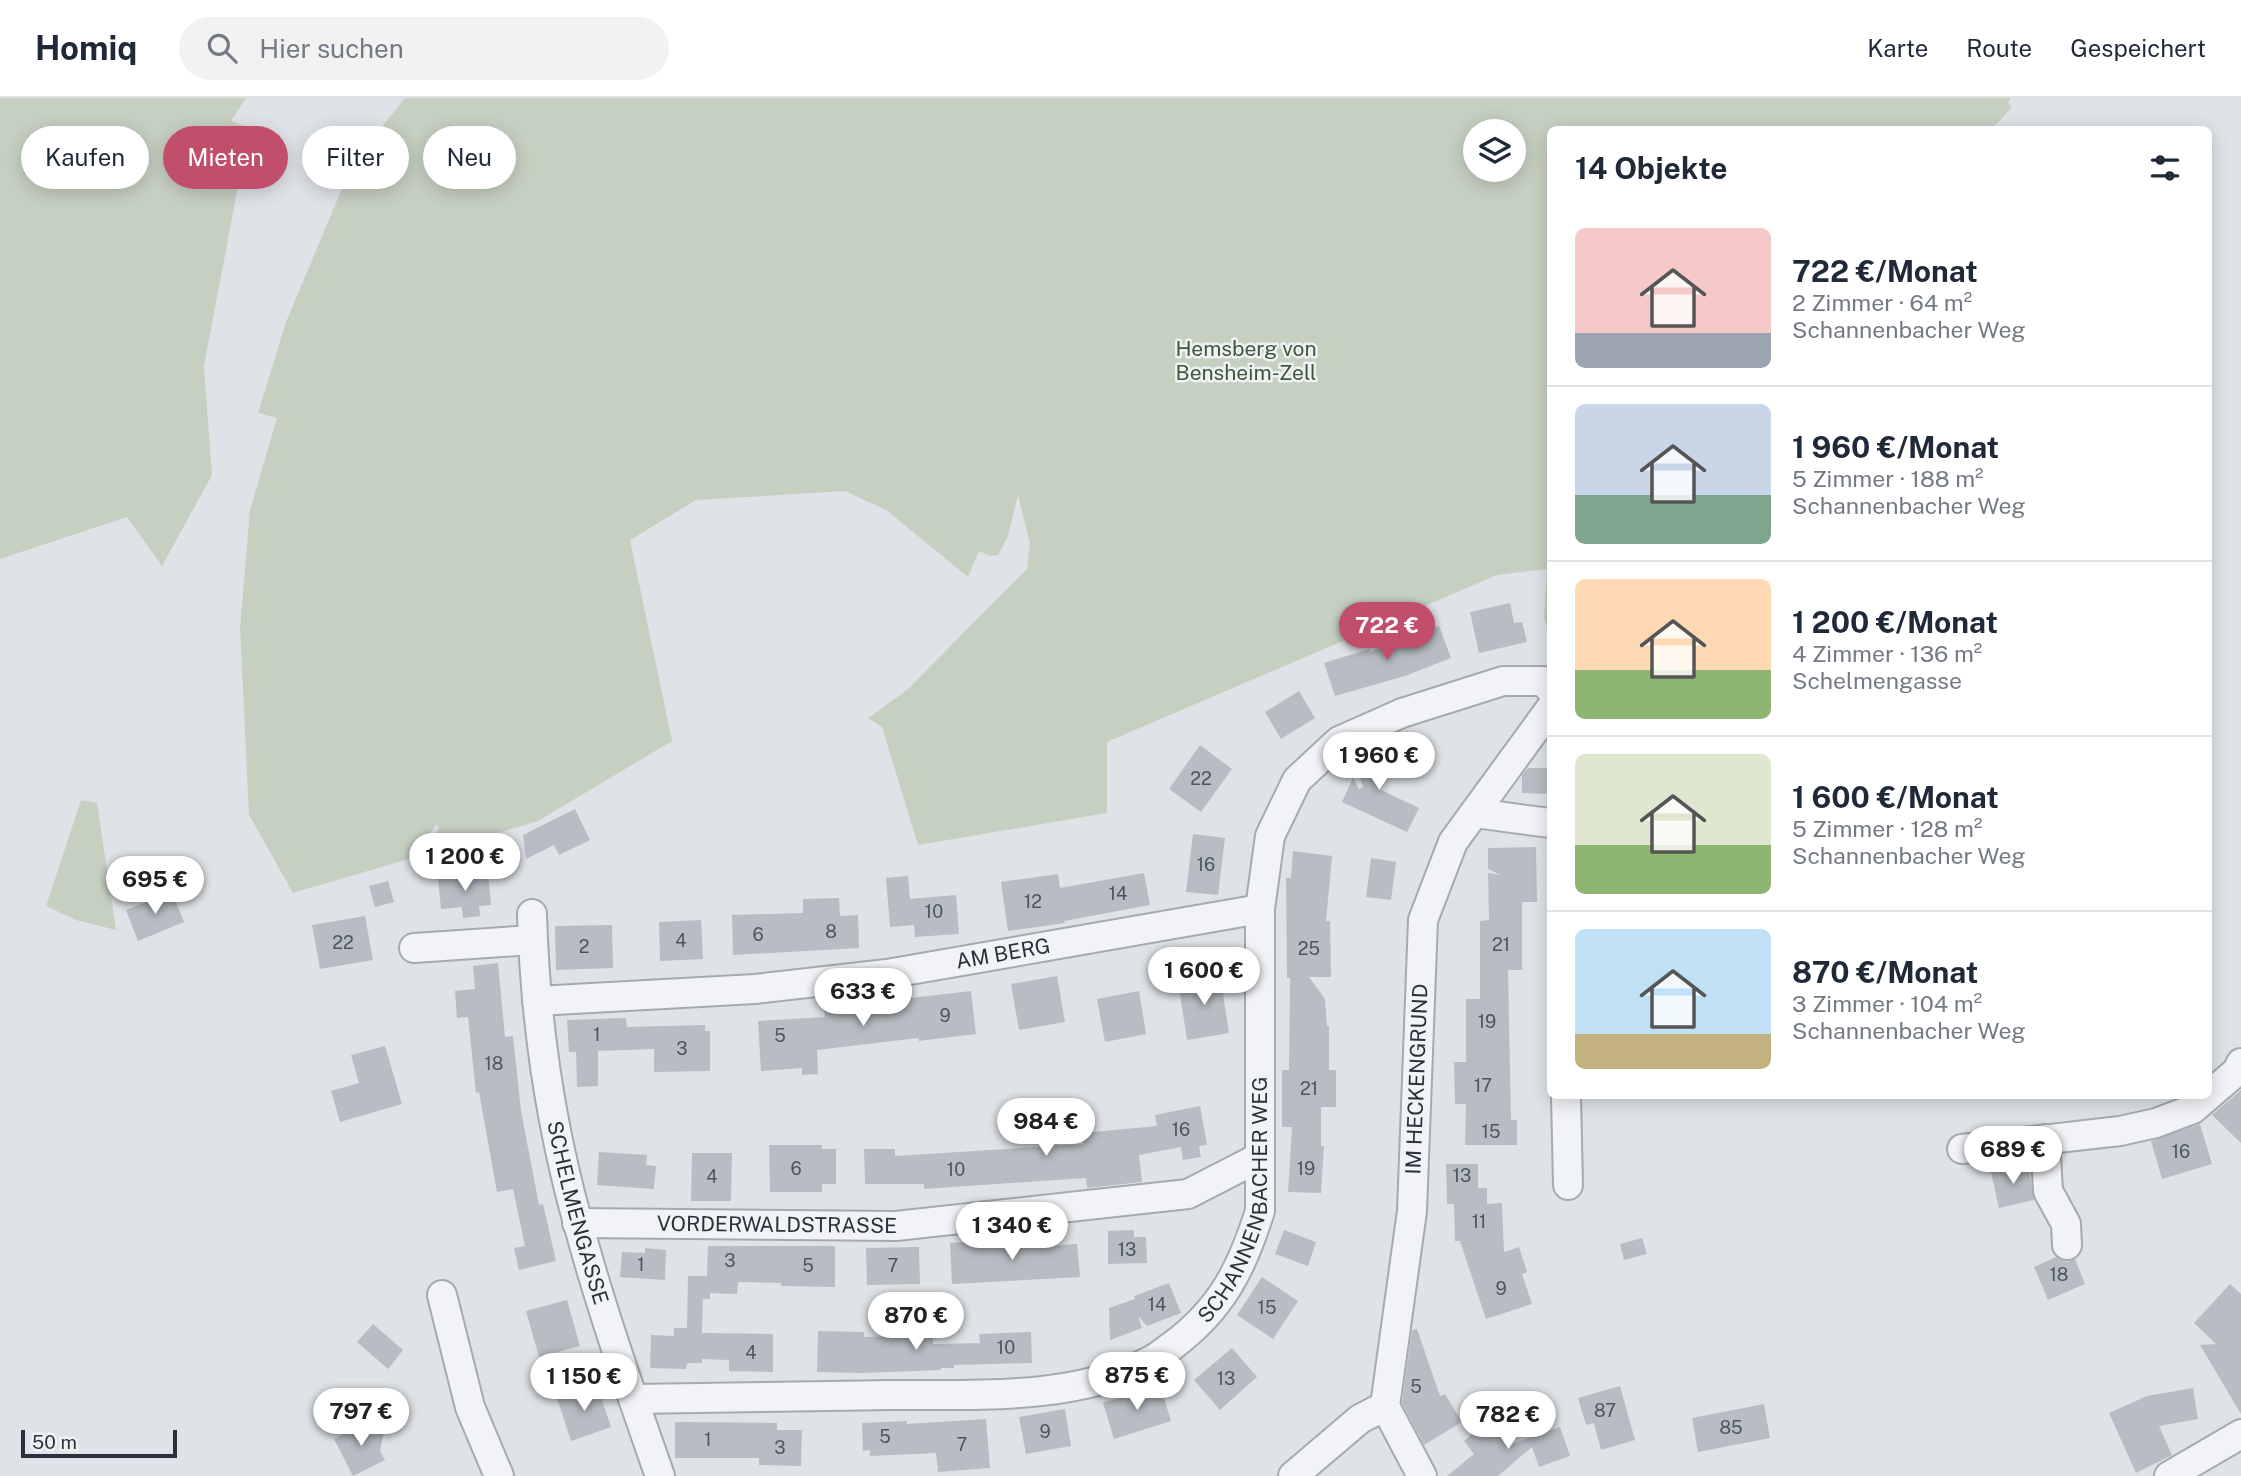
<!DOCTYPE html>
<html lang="de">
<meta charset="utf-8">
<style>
:root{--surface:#fff;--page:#f2f2f3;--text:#1f2937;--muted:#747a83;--line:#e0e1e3;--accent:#c14e6b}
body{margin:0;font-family:"Public Sans",sans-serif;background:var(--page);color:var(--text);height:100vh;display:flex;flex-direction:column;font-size:26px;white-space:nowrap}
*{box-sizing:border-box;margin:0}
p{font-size:23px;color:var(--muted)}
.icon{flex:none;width:38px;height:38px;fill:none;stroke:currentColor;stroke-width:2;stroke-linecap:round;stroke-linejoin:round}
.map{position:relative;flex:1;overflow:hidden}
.side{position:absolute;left:1547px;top:28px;width:665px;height:973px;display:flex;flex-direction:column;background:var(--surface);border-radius:10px;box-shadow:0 4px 18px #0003}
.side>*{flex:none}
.top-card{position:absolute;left:21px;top:28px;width:665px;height:63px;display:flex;gap:14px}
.buttons{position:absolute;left:1463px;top:21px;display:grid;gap:14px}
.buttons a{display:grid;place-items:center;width:63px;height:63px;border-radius:50%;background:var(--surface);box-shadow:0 4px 18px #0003;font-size:35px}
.scale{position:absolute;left:21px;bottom:18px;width:156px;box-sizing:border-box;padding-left:7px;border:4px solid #29323c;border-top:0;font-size:19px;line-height:24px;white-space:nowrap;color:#29323c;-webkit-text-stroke:5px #eef2f5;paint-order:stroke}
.price{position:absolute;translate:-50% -60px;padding:0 16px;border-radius:24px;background:#fff;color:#222;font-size:23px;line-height:46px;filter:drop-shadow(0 2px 4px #0008)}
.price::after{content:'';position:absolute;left:50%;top:42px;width:21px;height:16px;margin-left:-10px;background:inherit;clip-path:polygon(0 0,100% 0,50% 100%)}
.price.current{background:var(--accent);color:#fff}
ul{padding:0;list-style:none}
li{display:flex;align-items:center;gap:21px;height:175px;padding:0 28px}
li+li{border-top:2px solid var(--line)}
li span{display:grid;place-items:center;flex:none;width:196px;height:140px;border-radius:10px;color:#555}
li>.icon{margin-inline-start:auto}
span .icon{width:84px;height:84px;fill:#fffc;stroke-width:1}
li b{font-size:30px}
h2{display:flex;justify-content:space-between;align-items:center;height:84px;padding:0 28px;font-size:30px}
.tag{padding:0 24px;border-radius:32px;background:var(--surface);box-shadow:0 4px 18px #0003;font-size:24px;line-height:63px}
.tag.current{background:var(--accent);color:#fff}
header{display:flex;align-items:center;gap:42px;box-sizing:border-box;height:98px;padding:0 35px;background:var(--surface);border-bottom:2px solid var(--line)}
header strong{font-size:33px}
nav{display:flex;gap:38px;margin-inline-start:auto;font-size:24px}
.search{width:490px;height:63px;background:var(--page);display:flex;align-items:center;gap:18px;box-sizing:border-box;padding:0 24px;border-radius:38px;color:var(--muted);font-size:26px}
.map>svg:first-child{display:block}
.green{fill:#c6d0c1;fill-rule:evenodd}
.building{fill:#b7bdc3}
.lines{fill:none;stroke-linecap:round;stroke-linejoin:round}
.minor-casing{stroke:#a5aab0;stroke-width:32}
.minor{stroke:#f1f3f6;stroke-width:28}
.labels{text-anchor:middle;stroke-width:5;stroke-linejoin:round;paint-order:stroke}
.number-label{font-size:18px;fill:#4c555e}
.park-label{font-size:21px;fill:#415738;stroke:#eef2f5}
.street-label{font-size:21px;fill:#29323c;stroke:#eef2f5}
</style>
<header>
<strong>Homiq</strong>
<div class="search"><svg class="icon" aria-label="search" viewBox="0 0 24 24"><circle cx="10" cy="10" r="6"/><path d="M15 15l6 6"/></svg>Hier suchen</div>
<nav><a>Karte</a><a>Route</a><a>Gespeichert</a></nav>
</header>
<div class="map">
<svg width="2241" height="1378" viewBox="0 0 2241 1378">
<rect width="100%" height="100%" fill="#dfe3e7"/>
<!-- green -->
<path class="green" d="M 0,0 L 246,0 L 231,23 L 249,30 L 204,268 L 212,377 L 162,468 L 127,419 L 0,461 Z
M 405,0 L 2011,0 L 2008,5 L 2012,9 L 1992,31 L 1550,32 L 1550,539 L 1544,520 L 1547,471 L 1497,477 L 1107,644 L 1107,715 L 918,747 L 882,629 L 868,620 L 907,592 L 1027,471 L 1030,446 L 1018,397 L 1008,438 L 998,457 L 990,458 L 979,453 L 968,479 L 886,412 L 845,393 L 696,402 L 630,442 L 672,643 L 538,723 L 484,739 L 423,765 L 439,729 L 436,727 L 412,760 L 293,795 L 249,717 L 240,530 L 250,412 L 277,320 L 258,315 L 286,224 L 344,86 L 361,55 ZM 1475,33 L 1514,33 L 1514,72 L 1475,72 Z
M 81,702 L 97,705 L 116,832 L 76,822 L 46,808 Z"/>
<!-- building -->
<path class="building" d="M 1510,505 L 1514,525 L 1522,524 L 1527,544 L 1479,555 L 1470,514 Z
M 1439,528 L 1451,560 L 1405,578 L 1335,598 L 1324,565 L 1369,551 L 1370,554 Z
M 1299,593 L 1315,620 L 1281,641 L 1265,614 Z
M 1200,647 L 1232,671 L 1201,714 L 1169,691 Z
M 1369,648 L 1396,660 L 1381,692 L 1419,710 L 1407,734 L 1342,704 L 1353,680 L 1359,691 L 1363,689 L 1357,670 Z
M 1528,670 L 1550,670 L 1550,696 L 1522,695 L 1522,677 Z
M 575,711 L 590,742 L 559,757 L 554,747 L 526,761 L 523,737 Z
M 1193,736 L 1225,740 L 1218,797 L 1186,794 Z
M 1536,749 L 1537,804 L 1522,804 L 1522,872 L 1508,872 L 1511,1022 L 1517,1022 L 1517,1047 L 1465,1047 L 1466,1006 L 1455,1006 L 1454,964 L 1466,964 L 1466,901 L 1480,901 L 1480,823 L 1489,822 L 1488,775 L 1501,777 L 1488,771 L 1488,750 Z
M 1293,753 L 1332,758 L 1326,823 L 1330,823 L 1331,879 L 1309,879 L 1325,901 L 1327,928 L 1329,928 L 1329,972 L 1336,972 L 1336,1009 L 1321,1009 L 1321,1048 L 1324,1048 L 1321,1095 L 1288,1094 L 1292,1029 L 1282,1029 L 1282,972 L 1289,972 L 1290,880 L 1287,880 L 1286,780 L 1291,780 Z
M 1371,760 L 1396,764 L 1391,802 L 1366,799 Z
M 488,775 L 491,807 L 479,808 L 480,818 L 463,820 L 462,809 L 441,811 L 438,780 Z
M 1144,775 L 1150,807 L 1064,823 L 1065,825 L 1008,833 L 1001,784 L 1058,776 L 1060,790 Z
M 908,778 L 910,801 L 956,797 L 959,836 L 915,839 L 914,827 L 890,829 L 886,780 Z
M 388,783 L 394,804 L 375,809 L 369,788 Z
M 172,794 L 184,824 L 138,843 L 126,812 Z
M 839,800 L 840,818 L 858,817 L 859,850 L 733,857 L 732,817 L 803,815 L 803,801 Z
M 365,818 L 373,862 L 320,871 L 312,827 Z
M 701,822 L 703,861 L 660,863 L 659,824 Z
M 612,827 L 613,870 L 556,872 L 555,828 Z
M 498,865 L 505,939 L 513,938 L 521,1013 L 539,1107 L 543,1106 L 556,1163 L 519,1172 L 514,1150 L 525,1148 L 513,1091 L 497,1094 L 479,994 L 476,995 L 468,919 L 457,920 L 455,893 L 475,891 L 473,868 Z
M 1220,876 L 1229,935 L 1187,942 L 1178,883 Z
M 1057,878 L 1065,924 L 1019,932 L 1011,886 Z
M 971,893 L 976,936 L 919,943 L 918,940 L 817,952 L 818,976 L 802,977 L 802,970 L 761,973 L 758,923 L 825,919 L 824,910 Z
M 1139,893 L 1146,936 L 1105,944 L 1097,901 Z
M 626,920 L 627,929 L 705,927 L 705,933 L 710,933 L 710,973 L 654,974 L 654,951 L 598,953 L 598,988 L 577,989 L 576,954 L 569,954 L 567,922 Z
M 385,948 L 402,1006 L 340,1024 L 331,993 L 359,985 L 351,957 Z
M 2241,992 L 2241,1045 L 2212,1017 Z
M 1200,1008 L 1207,1047 L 1199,1048 L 1201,1059 L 1183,1062 L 1181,1049 L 1139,1057 L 1142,1084 L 1087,1090 L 1086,1080 L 924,1091 L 924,1086 L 865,1086 L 864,1051 L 895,1051 L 895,1058 L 1083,1046 L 1082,1035 L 1157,1028 L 1155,1017 Z
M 2200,1026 L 2212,1066 L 2162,1081 L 2151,1043 Z
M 769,1047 L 822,1047 L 822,1051 L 836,1051 L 836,1086 L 822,1086 L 822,1094 L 770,1094 Z
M 599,1054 L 647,1057 L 646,1067 L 656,1068 L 654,1091 L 597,1087 Z
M 692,1055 L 732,1055 L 731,1103 L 691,1103 Z
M 1446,1066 L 1478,1066 L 1478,1090 L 1487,1090 L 1487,1106 L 1502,1105 L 1504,1154 L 1519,1149 L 1527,1174 L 1522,1176 L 1532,1206 L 1486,1221 L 1460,1143 L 1455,1143 L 1454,1106 L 1447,1106 Z
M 2028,1066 L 2034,1102 L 1999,1110 L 1991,1074 Z
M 1134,1132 L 1134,1139 L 1146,1139 L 1147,1165 L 1108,1166 L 1108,1133 Z
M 1284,1132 L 1316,1144 L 1308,1168 L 1275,1156 Z
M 1642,1140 L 1647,1156 L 1624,1162 L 1620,1146 Z
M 1034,1141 L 1035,1149 L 1077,1146 L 1080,1179 L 952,1186 L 950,1145 Z
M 708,1148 L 835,1148 L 835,1189 L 781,1188 L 781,1185 L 738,1184 L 737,1196 L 710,1195 L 710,1201 L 703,1201 L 702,1235 L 773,1236 L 773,1274 L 729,1273 L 729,1262 L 702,1261 L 702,1265 L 687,1265 L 686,1271 L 650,1270 L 651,1237 L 674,1238 L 674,1230 L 687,1230 L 688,1178 L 707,1178 Z
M 919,1149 L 920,1186 L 867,1187 L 866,1150 Z
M 645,1150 L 666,1152 L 665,1182 L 620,1179 L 622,1154 L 645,1155 Z
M 2056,1159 L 2067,1164 L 2075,1161 L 2085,1186 L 2048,1202 L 2034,1169 Z
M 1262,1179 L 1298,1203 L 1273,1241 L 1237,1217 Z
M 1169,1185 L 1181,1215 L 1147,1228 L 1138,1218 L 1142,1230 L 1110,1242 L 1109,1210 L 1135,1201 L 1134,1198 Z
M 2230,1186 L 2241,1196 L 2241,1316 L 2200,1247 L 2216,1246 L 2194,1225 Z
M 567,1202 L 580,1248 L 539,1259 L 526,1213 Z
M 373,1226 L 403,1252 L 388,1271 L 357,1244 Z
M 1417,1231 L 1440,1298 L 1445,1296 L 1462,1324 L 1424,1347 L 1402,1305 L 1412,1232 Z
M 818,1233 L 864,1234 L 864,1239 L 933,1237 L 933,1246 L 980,1245 L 979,1236 L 1031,1234 L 1032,1265 L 954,1267 L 954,1270 L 941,1270 L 941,1272 L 863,1275 L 817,1274 Z
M 1232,1250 L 1257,1279 L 1220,1312 L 1194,1282 Z
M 597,1287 L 611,1329 L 571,1343 L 557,1300 Z
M 1160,1287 L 1171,1323 L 1114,1341 L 1103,1305 Z
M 1620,1288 L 1635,1342 L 1601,1352 L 1594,1325 L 1586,1327 L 1578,1300 Z
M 2193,1290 L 2198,1321 L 2159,1328 L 2172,1357 L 2136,1375 L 2109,1315 L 2147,1298 Z
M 1764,1306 L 1770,1340 L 1698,1354 L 1692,1320 Z
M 1065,1311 L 1071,1348 L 1026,1356 L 1019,1319 Z
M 986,1321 L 990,1370 L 938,1374 L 936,1355 L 870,1358 L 870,1352 L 863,1353 L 862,1325 L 907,1323 L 907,1326 Z
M 1489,1322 L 1509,1347 L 1560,1329 L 1570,1358 L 1539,1369 L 1532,1349 L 1498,1378 L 1447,1378 L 1474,1356 L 1464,1343 Z
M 675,1324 L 777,1325 L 777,1332 L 802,1332 L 801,1368 L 759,1367 L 759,1360 L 675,1360 Z
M 362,1325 L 380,1331 L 383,1338 L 380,1353 L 385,1362 L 353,1378 L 334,1341 Z"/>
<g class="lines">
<defs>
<g id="minor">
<path d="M 1475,715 L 1550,725"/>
<path id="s1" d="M 532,816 C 535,920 550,1025 578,1125 C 601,1211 631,1295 660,1378"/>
<path d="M 414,850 L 532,842"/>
<path id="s2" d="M 537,903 L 755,891 L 887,876 L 1260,811"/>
<path d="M 1566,998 L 1568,1087"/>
<path d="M 2045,1041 L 2048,1093 L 2066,1126 L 2067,1147"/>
<path d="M 1962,1051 L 2120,1033 L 2156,1025 L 2193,1011 L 2237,973 L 2241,965"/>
<path id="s3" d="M 577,1125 L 896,1128 L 1188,1096 L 1260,1059"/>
<path d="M 442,1197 L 470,1309 L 499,1378"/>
<path id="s4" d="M 633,1301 C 717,1300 800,1299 883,1297 C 969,1296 1072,1304 1150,1263 C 1158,1259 1165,1253 1172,1248 C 1222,1211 1242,1170 1260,1113 L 1260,811 L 1270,738 L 1297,682 L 1339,643 L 1402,615 L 1503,583 L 1543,583 L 1550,591"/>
<path d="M 1293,1378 L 1360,1321 L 1385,1308"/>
<path id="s5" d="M 1422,1378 L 1385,1308 L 1412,1113 L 1423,822 L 1453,744 L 1550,611"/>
<path d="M 2169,1378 L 2241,1336"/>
</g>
</defs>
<!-- minor casing -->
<use href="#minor" class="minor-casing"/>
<!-- minor -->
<use href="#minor" class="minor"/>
</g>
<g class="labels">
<!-- number labels -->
<g class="number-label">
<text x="1201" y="687">22</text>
<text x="1206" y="773">16</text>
<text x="1118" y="802">14</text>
<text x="1033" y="810">12</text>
<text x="934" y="820">10</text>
<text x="831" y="840">8</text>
<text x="758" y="843">6</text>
<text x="681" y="849">4</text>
<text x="343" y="851">22</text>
<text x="1501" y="853">21</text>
<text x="584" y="855">2</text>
<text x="1309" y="857">25</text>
<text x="945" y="924">9</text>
<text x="1487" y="930">19</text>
<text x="597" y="943">1</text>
<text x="780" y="944">5</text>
<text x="682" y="957">3</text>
<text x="494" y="972">18</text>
<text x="1483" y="994">17</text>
<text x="1309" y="997">21</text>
<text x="1181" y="1038">16</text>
<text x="1491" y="1040">15</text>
<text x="2181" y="1060">16</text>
<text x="796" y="1077">6</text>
<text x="1306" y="1077">19</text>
<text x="956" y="1078">10</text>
<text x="1462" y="1084">13</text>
<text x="712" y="1085">4</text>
<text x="1479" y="1130">11</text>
<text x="1127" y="1158">13</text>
<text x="730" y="1169">3</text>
<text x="641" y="1173">1</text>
<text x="808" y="1174">5</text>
<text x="893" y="1174">7</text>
<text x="2059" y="1183">18</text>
<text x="1501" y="1197">9</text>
<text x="1157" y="1213">14</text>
<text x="1267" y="1216">15</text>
<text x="1006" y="1256">10</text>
<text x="751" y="1261">4</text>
<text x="1226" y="1287">13</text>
<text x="1416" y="1295">5</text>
<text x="1605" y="1319">87</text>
<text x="1731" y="1336">85</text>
<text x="1045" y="1340">9</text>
<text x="885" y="1345">5</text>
<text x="708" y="1348">1</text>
<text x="962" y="1353">7</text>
<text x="780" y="1356">3</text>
</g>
<!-- park labels -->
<g class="park-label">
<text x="1246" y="258">Hemsberg von<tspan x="1246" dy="24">Bensheim-Zell</tspan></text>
</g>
<!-- street labels -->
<g class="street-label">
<text dy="7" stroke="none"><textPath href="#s2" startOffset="469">AM BERG</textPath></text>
<text dy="7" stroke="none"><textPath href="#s5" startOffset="408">IM HECKENGRUND</textPath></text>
<text dy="7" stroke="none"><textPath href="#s4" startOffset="718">SCHANNENBACHER WEG</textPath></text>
<text dy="7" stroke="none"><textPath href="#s1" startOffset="303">SCHELMENGASSE</textPath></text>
<text dy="7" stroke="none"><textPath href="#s3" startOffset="200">VORDERWALDSTRASSE</textPath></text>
</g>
</g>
</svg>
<div class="buttons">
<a><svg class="icon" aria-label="layers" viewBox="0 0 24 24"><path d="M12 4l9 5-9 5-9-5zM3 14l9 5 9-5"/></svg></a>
</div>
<div class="scale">50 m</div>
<b class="price current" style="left:1387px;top:564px">722 €</b>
<b class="price" style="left:1379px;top:694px">1 960 €</b>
<b class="price" style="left:465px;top:795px">1 200 €</b>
<b class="price" style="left:155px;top:818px">695 €</b>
<b class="price" style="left:1204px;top:909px">1 600 €</b>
<b class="price" style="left:863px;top:930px">633 €</b>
<b class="price" style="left:1046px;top:1060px">984 €</b>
<b class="price" style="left:2013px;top:1088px">689 €</b>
<b class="price" style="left:1012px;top:1164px">1 340 €</b>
<b class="price" style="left:916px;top:1254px">870 €</b>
<b class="price" style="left:1137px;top:1314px">875 €</b>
<b class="price" style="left:584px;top:1315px">1 150 €</b>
<b class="price" style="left:361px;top:1350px">797 €</b>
<b class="price" style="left:1508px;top:1353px">782 €</b>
<div class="top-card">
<a class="tag">Kaufen</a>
<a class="tag current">Mieten</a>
<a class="tag">Filter</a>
<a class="tag">Neu</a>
</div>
<section class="side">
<h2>14 Objekte<svg class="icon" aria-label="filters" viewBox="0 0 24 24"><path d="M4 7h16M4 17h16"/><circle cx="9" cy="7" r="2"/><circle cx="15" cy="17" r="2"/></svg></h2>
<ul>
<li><span style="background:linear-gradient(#f6c9c9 75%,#9aa5b1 0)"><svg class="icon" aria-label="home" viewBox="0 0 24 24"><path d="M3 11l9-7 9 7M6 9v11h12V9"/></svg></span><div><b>722 €/Monat</b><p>2 Zimmer · 64 m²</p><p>Schannenbacher Weg</p></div></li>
<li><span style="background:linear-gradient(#c9d6e8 65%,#7fa58c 0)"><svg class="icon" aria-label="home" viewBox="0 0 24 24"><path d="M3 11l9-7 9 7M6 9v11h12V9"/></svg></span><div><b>1 960 €/Monat</b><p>5 Zimmer · 188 m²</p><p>Schannenbacher Weg</p></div></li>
<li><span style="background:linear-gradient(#ffd9b3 65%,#8fb573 0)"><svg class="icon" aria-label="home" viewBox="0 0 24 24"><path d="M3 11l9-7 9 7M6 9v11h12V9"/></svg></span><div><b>1 200 €/Monat</b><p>4 Zimmer · 136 m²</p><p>Schelmengasse</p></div></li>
<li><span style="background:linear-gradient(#dfe7d0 65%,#8fb573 0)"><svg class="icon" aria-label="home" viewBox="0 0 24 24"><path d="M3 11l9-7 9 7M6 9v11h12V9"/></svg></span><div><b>1 600 €/Monat</b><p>5 Zimmer · 128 m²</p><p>Schannenbacher Weg</p></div></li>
<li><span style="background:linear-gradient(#bfe0f5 75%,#c2b280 0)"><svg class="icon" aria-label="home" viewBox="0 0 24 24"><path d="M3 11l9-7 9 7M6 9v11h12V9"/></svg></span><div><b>870 €/Monat</b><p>3 Zimmer · 104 m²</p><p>Schannenbacher Weg</p></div></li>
</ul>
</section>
</div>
